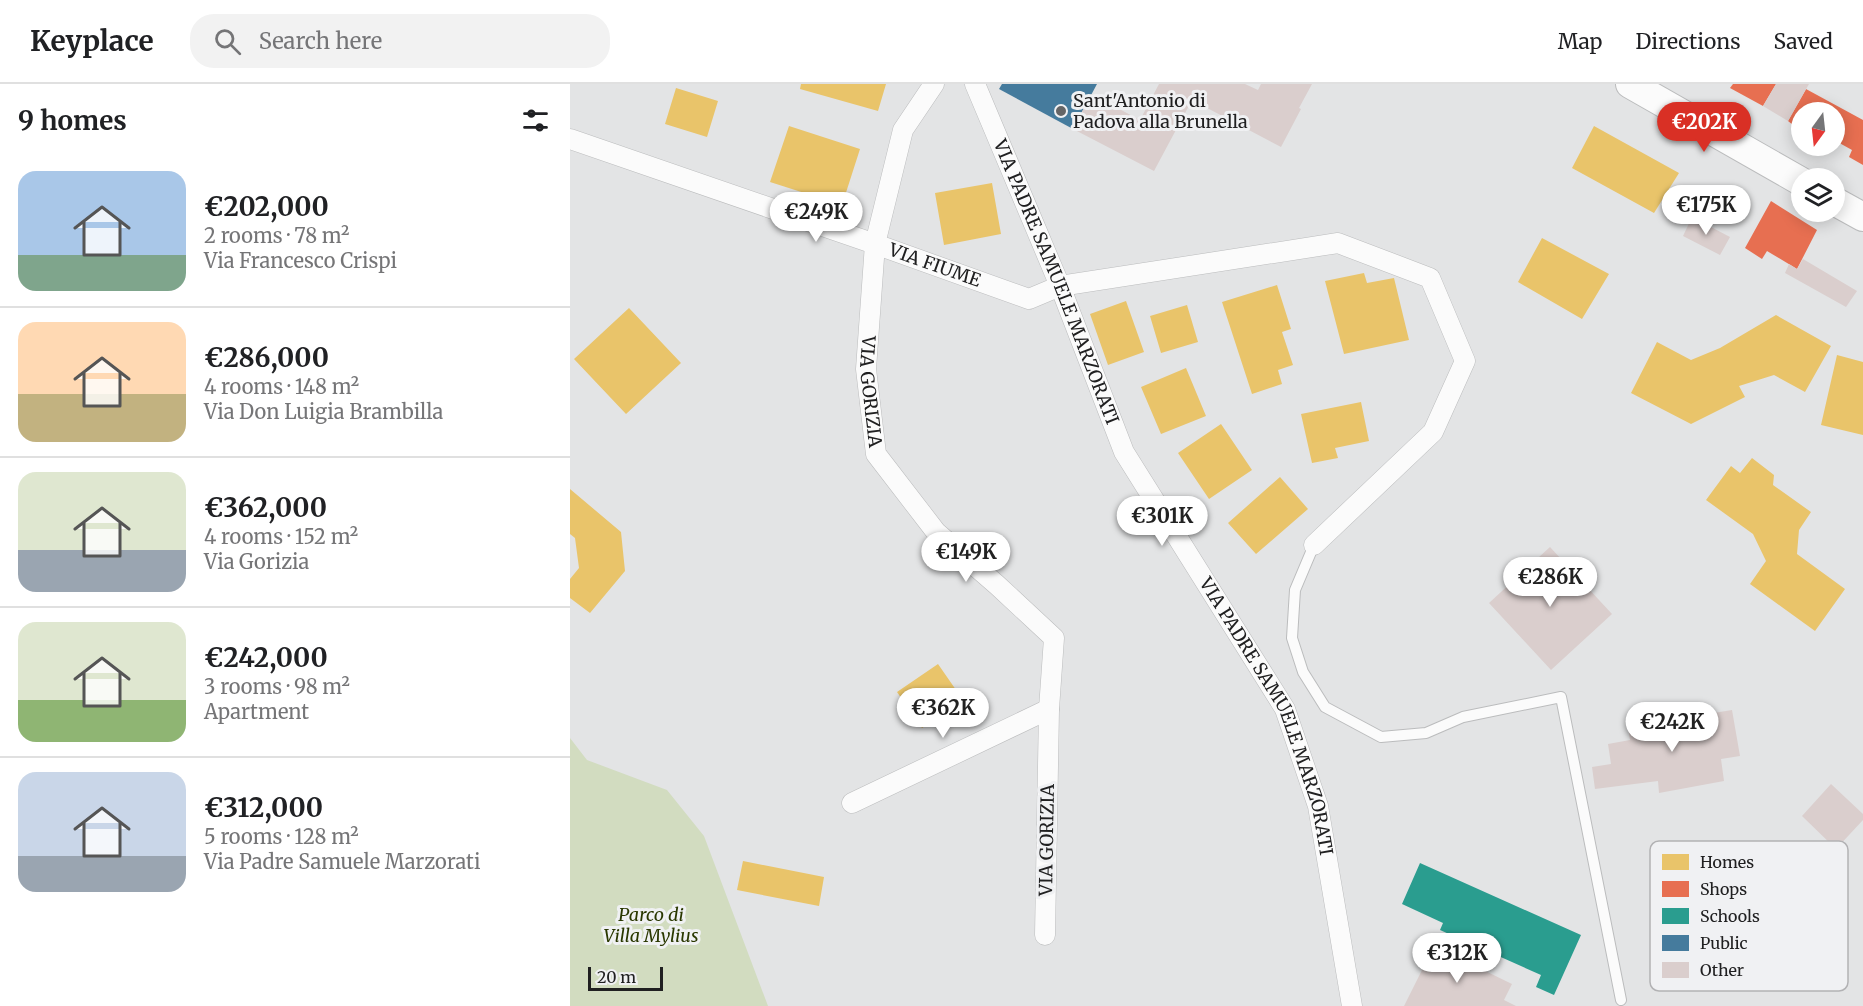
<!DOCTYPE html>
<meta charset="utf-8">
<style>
:root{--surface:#fff;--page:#f2f2f2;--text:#202124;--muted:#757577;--line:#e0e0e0;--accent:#d93025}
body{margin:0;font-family:Merriweather,serif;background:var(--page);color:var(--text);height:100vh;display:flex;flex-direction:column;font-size:22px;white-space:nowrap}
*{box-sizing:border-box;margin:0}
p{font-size:20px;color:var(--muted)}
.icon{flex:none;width:33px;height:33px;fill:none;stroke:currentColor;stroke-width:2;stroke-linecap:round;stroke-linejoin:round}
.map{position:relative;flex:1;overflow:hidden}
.panel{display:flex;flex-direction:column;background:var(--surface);width:570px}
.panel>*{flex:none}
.needle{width:39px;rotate:195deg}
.fabs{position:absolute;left:1221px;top:18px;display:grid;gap:12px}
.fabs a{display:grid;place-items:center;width:54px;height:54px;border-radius:50%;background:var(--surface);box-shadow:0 3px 15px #0003;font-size:30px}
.scale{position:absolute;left:18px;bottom:15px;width:75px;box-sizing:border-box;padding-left:6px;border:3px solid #202021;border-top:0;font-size:16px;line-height:21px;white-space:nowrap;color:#202021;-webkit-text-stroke:4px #f0f1f3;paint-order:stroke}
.price{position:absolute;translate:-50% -51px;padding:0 14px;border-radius:21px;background:#fff;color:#222;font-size:20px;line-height:39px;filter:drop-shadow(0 2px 3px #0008)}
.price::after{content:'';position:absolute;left:50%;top:36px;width:18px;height:14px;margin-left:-9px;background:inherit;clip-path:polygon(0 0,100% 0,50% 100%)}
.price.active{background:var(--accent);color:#fff}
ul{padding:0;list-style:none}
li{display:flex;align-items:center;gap:18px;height:150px;padding:0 18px}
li+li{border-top:2px solid var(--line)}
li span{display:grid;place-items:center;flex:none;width:168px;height:120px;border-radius:18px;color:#555}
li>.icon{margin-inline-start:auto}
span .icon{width:72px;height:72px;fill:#fffc;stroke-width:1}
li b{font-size:26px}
h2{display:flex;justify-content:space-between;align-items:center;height:72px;padding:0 18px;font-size:26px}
header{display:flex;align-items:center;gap:36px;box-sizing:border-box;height:84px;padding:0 30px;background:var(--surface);border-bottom:2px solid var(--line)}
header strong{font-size:28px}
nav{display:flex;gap:33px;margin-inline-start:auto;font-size:21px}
.search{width:420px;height:54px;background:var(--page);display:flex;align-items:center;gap:15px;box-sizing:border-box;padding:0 21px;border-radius:24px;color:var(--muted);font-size:22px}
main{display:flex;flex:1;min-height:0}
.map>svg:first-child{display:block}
.green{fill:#d2dcc0}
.homes{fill:#e9c46a}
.shops{fill:#e76f51}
.schools{fill:#2a9d8f}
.public{fill:#457b9d}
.building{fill:#dacecd}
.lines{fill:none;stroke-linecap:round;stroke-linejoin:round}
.lane-casing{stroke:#bbbcbd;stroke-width:12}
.street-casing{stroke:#bbbcbd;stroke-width:21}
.secondary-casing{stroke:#bbbcbd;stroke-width:30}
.lane{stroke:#fbfbfb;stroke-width:10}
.street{stroke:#fbfbfb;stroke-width:20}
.secondary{stroke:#fbfbfb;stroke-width:28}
.poi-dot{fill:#646566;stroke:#f0f1f3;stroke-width:2}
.labels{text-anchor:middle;stroke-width:6;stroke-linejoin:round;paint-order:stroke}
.poi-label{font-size:18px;fill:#202021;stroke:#f0f1f3;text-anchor:start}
.street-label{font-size:18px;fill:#202021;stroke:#f0f1f3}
.park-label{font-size:18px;font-style:italic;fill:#2a3800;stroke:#f0f1f3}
.key{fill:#f0f1f3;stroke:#b2b2b4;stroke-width:1.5}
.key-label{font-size:16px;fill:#202021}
</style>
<header>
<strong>Keyplace</strong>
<div class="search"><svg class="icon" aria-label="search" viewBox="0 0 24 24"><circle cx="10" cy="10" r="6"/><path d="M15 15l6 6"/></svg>Search here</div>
<nav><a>Map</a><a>Directions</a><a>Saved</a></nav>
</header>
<main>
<section class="panel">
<h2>9 homes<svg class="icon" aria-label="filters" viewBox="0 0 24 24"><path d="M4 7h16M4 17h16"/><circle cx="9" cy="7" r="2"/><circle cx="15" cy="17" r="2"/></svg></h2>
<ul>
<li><span style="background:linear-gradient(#a9c7e8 70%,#7fa58c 0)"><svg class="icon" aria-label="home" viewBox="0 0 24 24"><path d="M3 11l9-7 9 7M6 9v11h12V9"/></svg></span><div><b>€202,000</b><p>2 rooms · 78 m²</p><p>Via Francesco Crispi</p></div></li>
<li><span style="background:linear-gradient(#ffd9b3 60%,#c2b280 0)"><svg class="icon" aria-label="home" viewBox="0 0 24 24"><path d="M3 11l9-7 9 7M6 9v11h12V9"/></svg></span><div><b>€286,000</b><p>4 rooms · 148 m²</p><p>Via Don Luigia Brambilla</p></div></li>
<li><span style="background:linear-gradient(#dfe7d0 65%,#9aa5b1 0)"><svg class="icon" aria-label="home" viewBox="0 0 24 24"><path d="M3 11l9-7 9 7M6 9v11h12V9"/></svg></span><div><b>€362,000</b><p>4 rooms · 152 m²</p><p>Via Gorizia</p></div></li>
<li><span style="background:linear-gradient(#dfe7d0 65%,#8fb573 0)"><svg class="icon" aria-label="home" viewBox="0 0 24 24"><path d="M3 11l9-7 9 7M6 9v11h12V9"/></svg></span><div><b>€242,000</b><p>3 rooms · 98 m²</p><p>Apartment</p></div></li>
<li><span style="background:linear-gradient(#c9d6e8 70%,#9aa5b1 0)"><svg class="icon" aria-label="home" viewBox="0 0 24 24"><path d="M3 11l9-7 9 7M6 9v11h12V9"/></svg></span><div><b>€312,000</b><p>5 rooms · 128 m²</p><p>Via Padre Samuele Marzorati</p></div></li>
</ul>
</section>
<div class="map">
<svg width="1293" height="922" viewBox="0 0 1293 922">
<rect width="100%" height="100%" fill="#e3e4e5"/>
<!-- green -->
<path class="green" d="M 0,654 L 17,676 L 97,706 L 134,752 L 198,922 L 0,922 Z"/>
<!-- homes -->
<path class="homes" d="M 231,0 L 316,0 L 308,27 L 230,5 Z
M 106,4 L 148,17 L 137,53 L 95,40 Z
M 219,42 L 290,65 L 272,121 L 200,98 Z
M 1024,42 L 1109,89 L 1084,129 L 1002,84 Z
M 422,99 L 431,150 L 374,161 L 365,109 Z
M 972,154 L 1039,190 L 1012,235 L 948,198 Z
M 794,189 L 797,199 L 824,194 L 839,256 L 774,270 L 755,197 Z
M 707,201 L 721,245 L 712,248 L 723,281 L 708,286 L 712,300 L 682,310 L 652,218 Z
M 556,217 L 574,268 L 538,281 L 520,230 Z
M 617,221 L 628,258 L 591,269 L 580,232 Z
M 59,224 L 111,279 L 56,330 L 4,275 Z
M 1206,231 L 1261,262 L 1235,308 L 1204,291 L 1169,302 L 1175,313 L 1121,340 L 1061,309 L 1087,258 L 1121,276 L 1150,264 Z
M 1267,271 L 1293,278 L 1293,351 L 1251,341 Z
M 616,284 L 636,332 L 591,350 L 571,303 Z
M 791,318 L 799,357 L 765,364 L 768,374 L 742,379 L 731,330 Z
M 651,340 L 682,386 L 639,415 L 608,369 Z
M 1182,374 L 1204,391 L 1203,401 L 1241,428 L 1229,446 L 1227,470 L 1275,505 L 1245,547 L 1180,500 L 1196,477 L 1183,450 L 1136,416 L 1161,382 L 1170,389 Z
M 710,393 L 738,425 L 686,470 L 658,439 Z
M 0,405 L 51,448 L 55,487 L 20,529 L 0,514 L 0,495 L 9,484 L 5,454 L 0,450 Z
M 368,580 L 393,616 L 352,644 L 327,608 Z
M 173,777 L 254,793 L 249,822 L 167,806 Z"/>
<!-- shops -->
<path class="shops" d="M 1163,0 L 1206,0 L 1193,22 L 1160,4 Z
M 1236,5 L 1293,36 L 1293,81 L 1279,73 L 1282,66 L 1264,56 L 1264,28 L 1232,28 L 1232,38 L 1226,35 L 1223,41 L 1218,37 Z
M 1201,117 L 1247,146 L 1227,185 L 1197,167 L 1192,175 L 1175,164 Z"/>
<!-- schools -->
<path class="schools" d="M 850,779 L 1011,851 L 984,911 L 966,903 L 971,891 L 870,846 L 873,839 L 832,820 Z"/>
<!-- public -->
<path class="public" d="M 432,0 L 527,0 L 503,45 L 429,5 Z"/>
<!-- building -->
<path class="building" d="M 589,0 L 675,0 L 688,6 L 691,0 L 742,0 L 729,24 L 731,25 L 711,63 L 622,16 L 584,87 L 503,45 L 521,10 L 570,36 Z
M 1206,0 L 1239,0 L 1218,37 L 1193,22 Z
M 1122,133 L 1160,153 L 1150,171 L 1113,152 Z
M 1233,175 L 1287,207 L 1276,223 L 1215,189 L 1219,180 L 1227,185 Z
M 980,463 L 1042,530 L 981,586 L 919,519 Z
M 1162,626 L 1170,672 L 1151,675 L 1154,697 L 1089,709 L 1088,697 L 1025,705 L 1022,683 L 1041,680 L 1038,660 L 1060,656 L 1058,643 Z
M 1261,700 L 1293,730 L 1293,736 L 1266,765 L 1232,732 Z
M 864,862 L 942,900 L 934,916 L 946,922 L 834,922 Z"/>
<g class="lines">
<defs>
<path id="lane" d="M 744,461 L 725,506 L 722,554 L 733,588 L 755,623 L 811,653 L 856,649 L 893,633 L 991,613 L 1051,916"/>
<g id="street">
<path id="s1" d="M 364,0 L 333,46 L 305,160 L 296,285 L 306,370 L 366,448 L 427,501 L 484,554 L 479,625 L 475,851"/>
<path id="s2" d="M 405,0 L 490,202 L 554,368 L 715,625 L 748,722 L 782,922"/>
<path id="s3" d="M 0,55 L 305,160 L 459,215 L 490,202 L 768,159 L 860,194 L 895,277 L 863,348 L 744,461"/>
<path d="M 282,719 L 479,625"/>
</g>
<path id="secondary" d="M 1060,0 L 1232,98
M 1264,117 L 1293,133"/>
</defs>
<!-- lane casing -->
<use href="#lane" class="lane-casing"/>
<!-- street casing -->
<use href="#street" class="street-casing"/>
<!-- secondary casing -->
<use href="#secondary" class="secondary-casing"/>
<!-- lane -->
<use href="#lane" class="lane"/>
<!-- street -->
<use href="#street" class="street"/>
<!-- secondary -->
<use href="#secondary" class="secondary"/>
</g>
<!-- markers -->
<circle class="poi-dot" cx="491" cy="27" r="6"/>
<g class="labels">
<!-- poi labels -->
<g class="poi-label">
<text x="503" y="23">Sant'Antonio di<tspan x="503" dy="21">Padova alla Brunella</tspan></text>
</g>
<!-- street labels -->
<g class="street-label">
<text dy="6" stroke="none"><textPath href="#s3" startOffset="386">VIA FIUME</textPath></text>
<text dy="6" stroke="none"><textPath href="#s2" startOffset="214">VIA PADRE SAMUELE MARZORATI</textPath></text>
<text dy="6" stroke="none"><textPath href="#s1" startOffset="321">VIA GORIZIA</textPath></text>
<text dy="6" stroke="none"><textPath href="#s2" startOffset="700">VIA PADRE SAMUELE MARZORATI</textPath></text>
<text transform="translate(477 756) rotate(-89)" y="6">VIA GORIZIA</text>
</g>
<!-- park labels -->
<g class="park-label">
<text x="81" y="837">Parco di<tspan x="81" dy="21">Villa Mylius</tspan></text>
</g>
</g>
<!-- legend -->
<rect x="1080" y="757" width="198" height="150" rx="9" class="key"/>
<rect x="1092" y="770" width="27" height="16" fill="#e9c46a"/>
<rect x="1092" y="797" width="27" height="16" fill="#e76f51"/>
<rect x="1092" y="824" width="27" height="16" fill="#2a9d8f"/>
<rect x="1092" y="851" width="27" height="16" fill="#457b9d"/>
<rect x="1092" y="878" width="27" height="16" fill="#dacecd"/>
<g class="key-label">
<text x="1130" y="784">Homes</text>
<text x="1130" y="811">Shops</text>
<text x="1130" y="838">Schools</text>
<text x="1130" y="865">Public</text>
<text x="1130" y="892">Other</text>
</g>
</svg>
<div class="fabs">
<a><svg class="needle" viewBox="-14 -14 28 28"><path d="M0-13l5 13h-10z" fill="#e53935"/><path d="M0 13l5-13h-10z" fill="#757577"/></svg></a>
<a><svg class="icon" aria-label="layers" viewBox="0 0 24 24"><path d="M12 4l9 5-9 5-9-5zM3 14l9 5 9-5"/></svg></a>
</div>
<div class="scale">20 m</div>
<b class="price active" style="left:1134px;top:69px">€202K</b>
<b class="price" style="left:1136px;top:152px">€175K</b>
<b class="price" style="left:246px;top:159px">€249K</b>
<b class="price" style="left:592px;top:463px">€301K</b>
<b class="price" style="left:396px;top:499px">€149K</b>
<b class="price" style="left:980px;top:524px">€286K</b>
<b class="price" style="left:373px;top:655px">€362K</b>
<b class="price" style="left:1102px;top:669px">€242K</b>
<b class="price" style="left:887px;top:900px">€312K</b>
</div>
</main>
